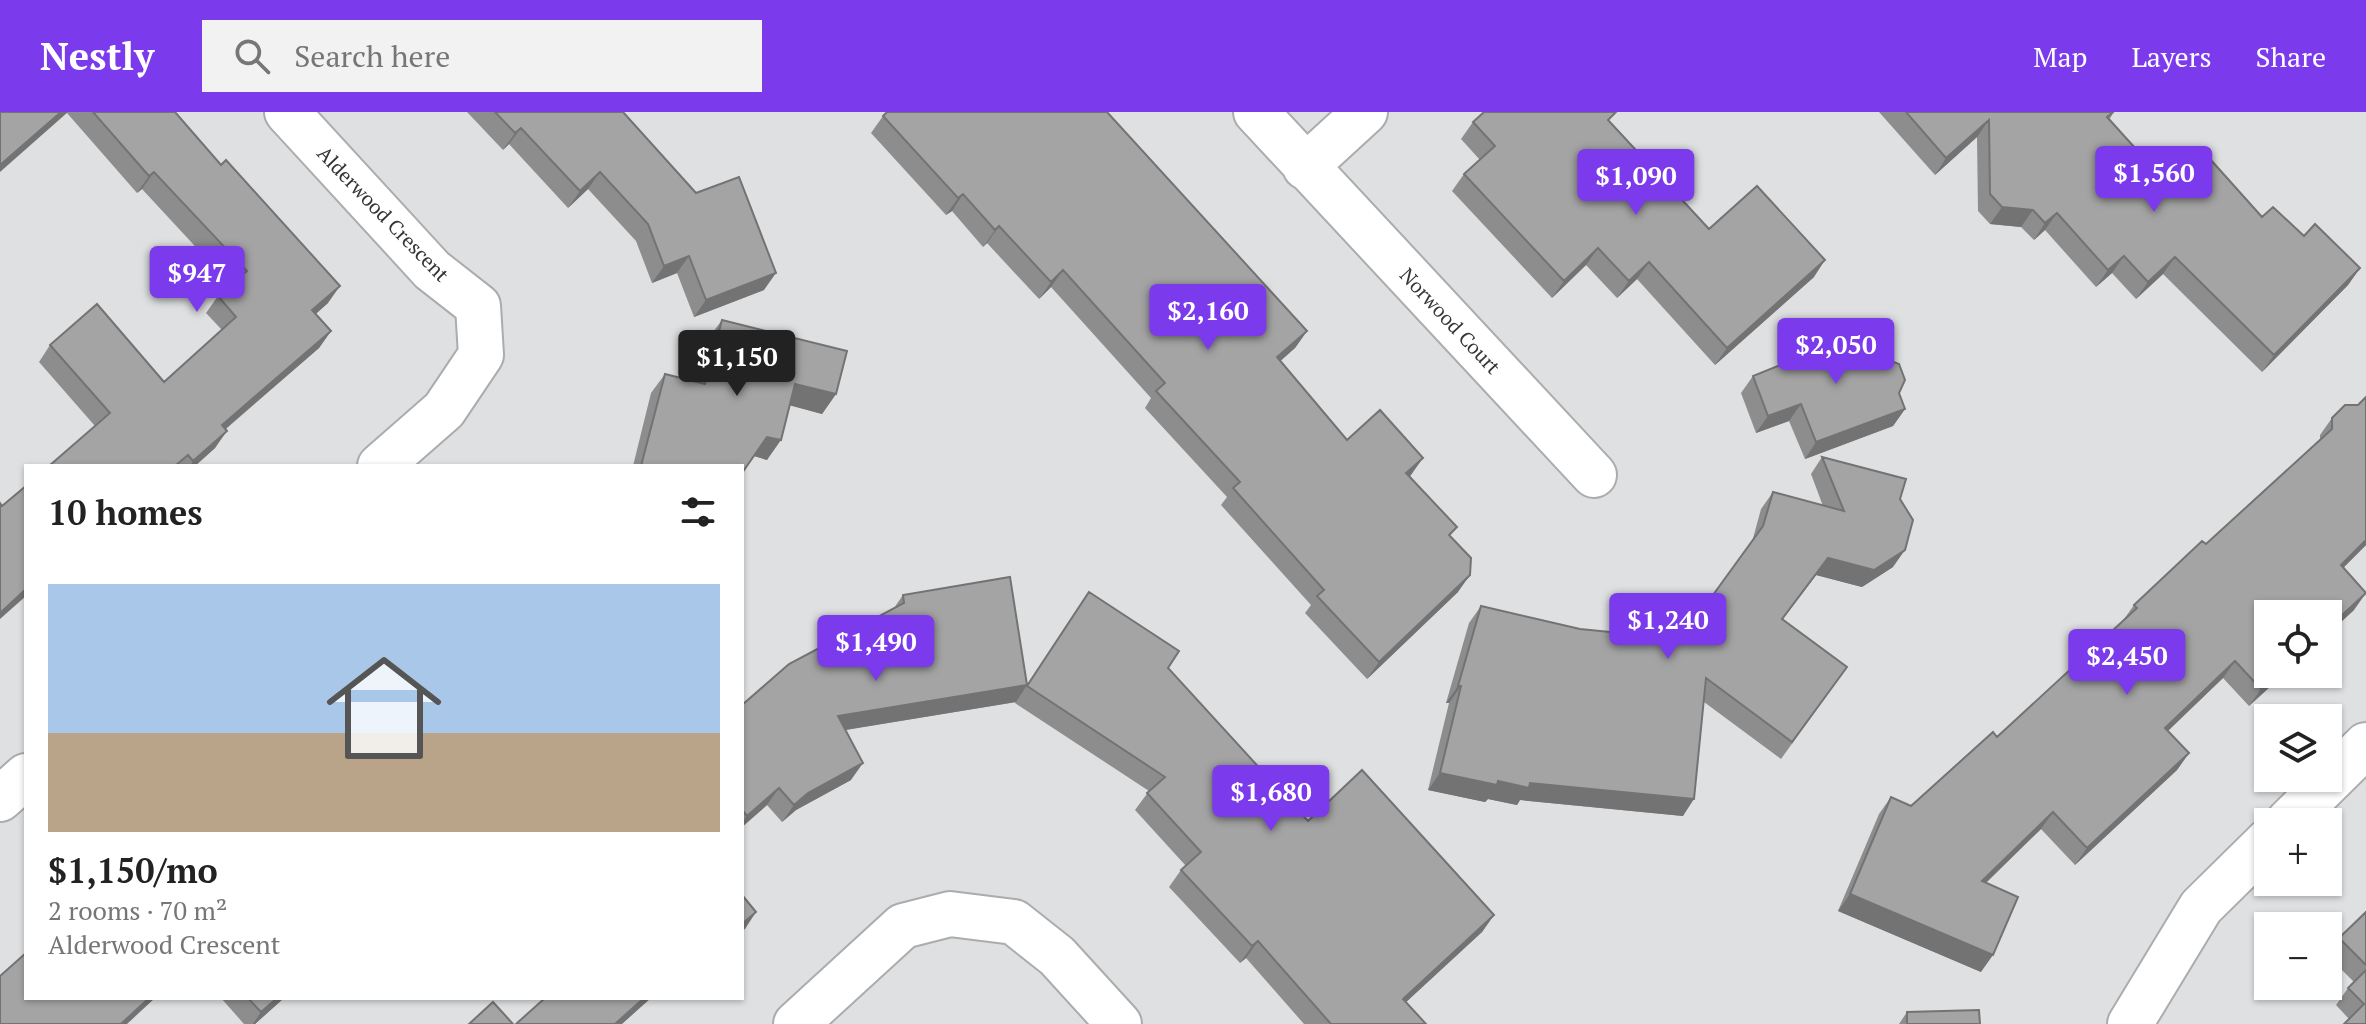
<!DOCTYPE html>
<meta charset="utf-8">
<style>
:root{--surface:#fff;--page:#f2f2f2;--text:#222;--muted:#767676;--line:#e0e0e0;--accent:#7c3aed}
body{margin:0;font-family:"PT Serif",serif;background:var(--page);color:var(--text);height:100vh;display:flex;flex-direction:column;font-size:30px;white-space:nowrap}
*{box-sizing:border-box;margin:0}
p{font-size:26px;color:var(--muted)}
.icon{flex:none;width:44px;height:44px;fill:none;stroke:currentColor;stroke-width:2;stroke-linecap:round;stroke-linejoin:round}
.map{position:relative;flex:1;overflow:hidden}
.details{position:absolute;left:24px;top:352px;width:720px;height:536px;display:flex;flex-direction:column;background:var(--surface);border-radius:0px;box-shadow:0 2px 6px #0004}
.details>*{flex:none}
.fabs{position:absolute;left:2254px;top:488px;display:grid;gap:16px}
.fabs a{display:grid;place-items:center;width:88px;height:88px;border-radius:0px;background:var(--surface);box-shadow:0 2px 6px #0004;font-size:40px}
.price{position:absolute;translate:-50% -68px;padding:0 18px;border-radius:8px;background:var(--accent);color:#fff;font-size:26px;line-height:52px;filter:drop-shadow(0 2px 4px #0008)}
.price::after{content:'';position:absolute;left:50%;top:48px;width:24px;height:18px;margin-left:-12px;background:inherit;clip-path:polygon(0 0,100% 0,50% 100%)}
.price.active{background:#222;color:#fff}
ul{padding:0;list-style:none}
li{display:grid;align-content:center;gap:16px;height:424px;padding:0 24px}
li+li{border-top:2px solid var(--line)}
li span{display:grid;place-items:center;height:248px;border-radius:0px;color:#555}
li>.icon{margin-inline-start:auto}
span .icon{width:144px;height:144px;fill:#fffc;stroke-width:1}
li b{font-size:34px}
h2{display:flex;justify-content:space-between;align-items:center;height:96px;padding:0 24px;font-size:34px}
header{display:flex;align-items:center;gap:48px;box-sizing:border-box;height:112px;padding:0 40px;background:var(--accent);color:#fff}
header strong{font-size:38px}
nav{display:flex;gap:44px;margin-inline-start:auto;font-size:28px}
.search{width:560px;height:72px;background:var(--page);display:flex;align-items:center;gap:20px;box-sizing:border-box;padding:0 28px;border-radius:0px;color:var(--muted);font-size:30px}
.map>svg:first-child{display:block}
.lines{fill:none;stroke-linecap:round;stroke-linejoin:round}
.street-casing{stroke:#abacad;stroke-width:48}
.street{stroke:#fff;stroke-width:44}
.wall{fill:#8e8d8e}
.shaded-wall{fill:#747374}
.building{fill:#a5a4a5;stroke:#747374;stroke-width:2}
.labels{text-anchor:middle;stroke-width:6;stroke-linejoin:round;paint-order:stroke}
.street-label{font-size:20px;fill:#353536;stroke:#fff}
</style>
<header>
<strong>Nestly</strong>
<div class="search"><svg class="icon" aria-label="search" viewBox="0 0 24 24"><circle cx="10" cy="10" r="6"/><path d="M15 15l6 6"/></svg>Search here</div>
<nav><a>Map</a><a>Layers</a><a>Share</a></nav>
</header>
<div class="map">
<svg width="2366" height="912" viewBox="0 0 2366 912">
<rect width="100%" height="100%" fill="#dfe0e1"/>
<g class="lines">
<defs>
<path id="street" d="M 287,0 L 432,158 L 478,194 L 481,243 L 444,298 L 380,354
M 1256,0 L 1594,363
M 1305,55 L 1365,0
M 0,687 L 26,664
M 2288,710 L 2366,633
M 796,912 L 903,814 L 950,802 L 1014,810 L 1057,844 L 1119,912
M 2130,912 L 2201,795 L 2268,729"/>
</defs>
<!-- street casing -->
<use href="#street" class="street-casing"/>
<!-- street -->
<use href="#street" class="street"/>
</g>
<!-- wall -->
<path class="wall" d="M 0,0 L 175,0 L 328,191 L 316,202 L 331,219 L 319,236 L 226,317 L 215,336 L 195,354 L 49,354 L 95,314 L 39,250 L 50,233 L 164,270 L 222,218 L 206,201 L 218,184 L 231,173 L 142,77 L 137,81 L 67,1 Z
M 467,0 L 623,0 L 764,178 L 694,205 L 677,161 L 652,171 L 636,129 L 588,77 L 568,96 L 509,32 L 503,38 Z
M 1879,0 L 2114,0 L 2109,8 L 2174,79 L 2262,105 L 2304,124 L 2360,156 L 2348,173 L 2262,260 L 2163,162 L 2136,187 L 2112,161 L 2096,175 L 2045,118 L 2034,128 L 2021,115 L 1990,112 L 1978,99 L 1977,25 L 1935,63 Z
M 883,4 L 1307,219 L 1295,236 L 1280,248 L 1347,328 L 1411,363 L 1410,364 L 1457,415 L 1450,424 L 1458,480 L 1367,567 L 1305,501 L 1311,493 L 1221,393 L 1227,385 L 1145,296 L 1151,286 L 1051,175 L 1039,187 L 987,131 L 983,135 L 952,99 L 946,103 L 871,21 Z
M 1473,10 L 1610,10 L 1709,117 L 1814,165 L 1715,253 L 1637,167 L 1617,186 L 1586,153 L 1552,186 L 1452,79 L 1464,62 L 1480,48 L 1461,27 Z
M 722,208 L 836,282 L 822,302 L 790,293 L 767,348 L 754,344 L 742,354 L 633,354 L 651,281 L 665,262 L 697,270 L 708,227 Z
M 1886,247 L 1905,297 L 1893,314 L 1805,347 L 1789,309 L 1756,321 L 1741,281 L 1753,264 Z
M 2366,285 L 2366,433 L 2343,456 L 2354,498 L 2249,594 L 2223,566 L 2168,619 L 2189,641 L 2177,658 L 2075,753 L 2041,717 L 1986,771 L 1981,860 L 1838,799 L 1879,702 L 1891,685 L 1911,694 L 1997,625 L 2122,510 L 2134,493 L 2206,432 L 2320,327 L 2320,323 L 2332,306 L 2358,293 Z
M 1822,345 L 1900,387 L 1893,455 L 1862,475 L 1816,463 L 1783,507 L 1847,555 L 1781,647 L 1704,590 L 1683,704 L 1520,688 L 1517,693 L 1488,687 L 1485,690 L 1428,678 L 1449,591 L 1446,591 L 1469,511 L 1481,494 L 1580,517 L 1681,527 L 1752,430 L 1761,397 L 1773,380 L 1823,394 L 1811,362 Z
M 1089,480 L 1168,556 L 1308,709 L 1494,803 L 1482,820 L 1406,890 L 1426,912 L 1304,912 L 1246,846 L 1240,851 L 1169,775 L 1181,758 L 1186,754 L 1135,698 L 1149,679 L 1015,591 L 1027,574 L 1016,590 L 846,618 L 851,668 L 796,698 L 782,710 L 767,693 L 742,715 L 742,593 L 894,496 L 903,483 L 1027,573 Z
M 2366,800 L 2366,912 L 2349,907 L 2336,893 L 2348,876 L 2354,870 L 2328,844 L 2339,826 Z
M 221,886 L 284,886 L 255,912 L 244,912 Z
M 1907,900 L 1980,912 L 1899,912 Z"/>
<!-- shaded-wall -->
<path class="shaded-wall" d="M 61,0 L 68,0 L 0,60 L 0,53 Z
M 1989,8 L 1977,25 L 1935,63 L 1946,46 Z
M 521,16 L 509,32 L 503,38 L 515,21 Z
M 154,60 L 142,77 L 137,81 L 149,64 Z
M 600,60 L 588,77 L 568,96 L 580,79 Z
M 963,82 L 952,99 L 946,103 L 958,86 Z
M 2002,95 L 2033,98 L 2021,115 L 1990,112 Z
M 2057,101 L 2045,118 L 2034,128 L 2045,111 Z
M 999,114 L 987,131 L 983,135 L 995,118 Z
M 1598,136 L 1586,153 L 1552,186 L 1564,169 Z
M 689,144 L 677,161 L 652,171 L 664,154 Z
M 2124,144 L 2112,161 L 2096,175 L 2108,158 Z
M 2175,145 L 2163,162 L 2136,187 L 2148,170 Z
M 1825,148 L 1814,165 L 1715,253 L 1727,236 Z
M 1649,150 L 1637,167 L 1617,186 L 1629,169 Z
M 2360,156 L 2348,173 L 2262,260 L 2274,243 Z
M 1063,158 L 1051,175 L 1039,187 L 1051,170 Z
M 776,161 L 764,178 L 694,205 L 706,188 Z
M 340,174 L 328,191 L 300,215 L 312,198 Z
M 331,219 L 319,236 L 210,330 L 222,313 Z
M 1307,219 L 1295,236 L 1266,262 L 1277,245 Z
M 795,272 L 836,282 L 822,302 L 781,291 Z
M 1801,292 L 1789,309 L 1756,321 L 1768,304 Z
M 1905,297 L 1893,314 L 1805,347 L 1816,330 Z
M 227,319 L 215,336 L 195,354 L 190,354 L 193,349 Z
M 767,325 L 781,328 L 767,348 L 754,344 Z
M 1423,346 L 1411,363 L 1394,378 L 1406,361 Z
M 2366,428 L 2366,433 L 2329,470 L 2341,453 Z
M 1905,438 L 1893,455 L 1862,475 L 1816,463 L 1770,524 L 1828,446 Z
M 1470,463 L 1458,480 L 1367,567 L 1379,550 Z
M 26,477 L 26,484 L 0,507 L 0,501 Z
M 2366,481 L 2354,498 L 2328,522 L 2328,516 Z
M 2235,549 L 2223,566 L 2153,633 L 2165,616 Z
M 2277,562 L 2284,562 L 2249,594 L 2261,577 Z
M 1027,573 L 1016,590 L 826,621 L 838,604 Z
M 1458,574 L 1461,574 L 1449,591 L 1446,591 Z
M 2189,641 L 2177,658 L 2075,753 L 2087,736 Z
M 863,651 L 851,668 L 796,698 L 782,710 L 794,693 L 808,681 Z
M 1440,661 L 1498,669 L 1530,671 L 1694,687 L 1683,704 L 1520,688 L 1517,693 L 1488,687 L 1485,690 L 1428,678 Z
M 779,676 L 767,693 L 742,715 L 742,711 L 747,704 Z
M 2053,700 L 2041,717 L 1970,786 L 1982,769 Z
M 1850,782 L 1993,843 L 1981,860 L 1838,799 Z
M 756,800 L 745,817 L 742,819 L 742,812 Z
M 1494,803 L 1482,820 L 1391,904 L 1403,887 Z
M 1258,829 L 1246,846 L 1240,851 L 1252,834 Z
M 149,886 L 155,886 L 127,912 L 121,912 Z
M 277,886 L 284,886 L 255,912 L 253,912 L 261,900 Z
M 644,886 L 651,886 L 622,912 L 615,912 Z"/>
<!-- building -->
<path class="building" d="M 0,0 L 61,0 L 0,53 Z
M 93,0 L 175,0 L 221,53 L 226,48 L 340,174 L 312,198 L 331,219 L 222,313 L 227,319 L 193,349 L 188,343 L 175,354 L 49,354 L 110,301 L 50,233 L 97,192 L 164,270 L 236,205 L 218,184 L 247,159 L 154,60 L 149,64 Z
M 495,0 L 623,0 L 696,81 L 739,65 L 776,161 L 706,188 L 689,144 L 664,154 L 648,112 L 600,60 L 580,79 L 521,16 L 515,21 Z
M 887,0 L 1107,0 L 1307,219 L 1277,245 L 1347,328 L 1380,298 L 1423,346 L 1406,361 L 1457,415 L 1449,423 L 1471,446 L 1470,463 L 1379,550 L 1317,484 L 1324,478 L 1233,376 L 1240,370 L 1156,279 L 1165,271 L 1063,158 L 1051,170 L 999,114 L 995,118 L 963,82 L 958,86 L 883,4 Z
M 1484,0 L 1616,0 L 1608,8 L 1709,117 L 1757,74 L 1825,148 L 1727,236 L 1649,150 L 1629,169 L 1598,136 L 1564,169 L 1464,62 L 1495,34 L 1473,10 Z
M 1906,0 L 2113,0 L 2107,5 L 2174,79 L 2210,47 L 2262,105 L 2273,95 L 2304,124 L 2315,112 L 2360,156 L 2274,243 L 2175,145 L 2148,170 L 2124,144 L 2108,158 L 2057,101 L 2045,111 L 2033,98 L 2002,95 L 1990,82 L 1989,8 L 1946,46 Z
M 722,208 L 847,239 L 836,282 L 795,272 L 781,328 L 767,325 L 742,361 L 742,354 L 641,354 L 665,262 L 705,272 Z
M 1873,216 L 1886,247 L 1899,252 L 1905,268 L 1899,281 L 1905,297 L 1816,330 L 1801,292 L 1768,304 L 1753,264 Z
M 2366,285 L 2366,428 L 2341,453 L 2366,481 L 2328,516 L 2328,502 L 2268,502 L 2268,562 L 2277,562 L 2261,577 L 2235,549 L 2165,616 L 2189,641 L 2087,736 L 2053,700 L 1982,769 L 2018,785 L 1993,843 L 1850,782 L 1891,685 L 1911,694 L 1993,620 L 1997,625 L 2137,496 L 2134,493 L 2202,429 L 2206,432 L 2332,317 L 2332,306 L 2345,293 L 2358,293 Z
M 1822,345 L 1906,367 L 1900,387 L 1913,408 L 1905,438 L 1874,458 L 1828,446 L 1782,507 L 1847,555 L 1792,630 L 1706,566 L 1694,687 L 1530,671 L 1529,676 L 1498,669 L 1497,673 L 1440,661 L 1461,574 L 1458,574 L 1481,494 L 1580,517 L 1681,527 L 1763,414 L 1773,380 L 1844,399 Z
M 26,374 L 26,477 L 0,501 L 0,391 L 2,394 Z
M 1010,465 L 1027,573 L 838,604 L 863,651 L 808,681 L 794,693 L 779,676 L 747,704 L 742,698 L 742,593 L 789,552 L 904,491 L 903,483 Z
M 1089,480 L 1179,539 L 1168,556 L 1308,709 L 1362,658 L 1494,803 L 1403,887 L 1426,912 L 1331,912 L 1258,829 L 1252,834 L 1181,758 L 1201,740 L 1147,681 L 1165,665 L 1027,574 Z
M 742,783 L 756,800 L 742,812 Z
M 2366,800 L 2366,853 L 2339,826 Z
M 26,841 L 26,886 L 149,886 L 122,911 L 123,912 L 0,912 L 0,864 Z
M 2366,858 L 2366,912 L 2344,912 L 2364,892 L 2348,876 Z
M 248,886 L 277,886 L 261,900 Z
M 545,886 L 644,886 L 615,912 L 516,912 Z
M 493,890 L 513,912 L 469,912 Z
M 1979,898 L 1980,912 L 1907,912 L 1907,900 Z"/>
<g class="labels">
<!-- street labels -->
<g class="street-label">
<text transform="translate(383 102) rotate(46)" y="7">Alderwood Crescent</text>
<text transform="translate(1450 209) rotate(47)" y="7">Norwood Court</text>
</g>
</g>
</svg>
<div class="fabs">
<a><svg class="icon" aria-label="locate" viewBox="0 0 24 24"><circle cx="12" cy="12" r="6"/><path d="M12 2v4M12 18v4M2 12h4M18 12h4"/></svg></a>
<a><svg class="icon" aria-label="layers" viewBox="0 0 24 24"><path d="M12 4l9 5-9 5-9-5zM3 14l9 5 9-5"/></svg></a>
<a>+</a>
<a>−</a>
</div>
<b class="price" style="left:2154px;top:102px">$1,560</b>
<b class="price" style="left:1636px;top:105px">$1,090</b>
<b class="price" style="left:197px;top:202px">$947</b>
<b class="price" style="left:1208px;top:240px">$2,160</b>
<b class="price" style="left:1836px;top:274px">$2,050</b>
<b class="price active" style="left:737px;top:286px">$1,150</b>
<b class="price" style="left:1668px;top:549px">$1,240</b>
<b class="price" style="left:876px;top:571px">$1,490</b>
<b class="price" style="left:2127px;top:585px">$2,450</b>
<b class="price" style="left:1271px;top:721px">$1,680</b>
<section class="details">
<h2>10 homes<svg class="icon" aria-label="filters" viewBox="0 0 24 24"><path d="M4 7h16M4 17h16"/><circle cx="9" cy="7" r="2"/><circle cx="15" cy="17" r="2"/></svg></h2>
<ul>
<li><span style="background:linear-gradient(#a9c7e8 60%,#b9a48a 0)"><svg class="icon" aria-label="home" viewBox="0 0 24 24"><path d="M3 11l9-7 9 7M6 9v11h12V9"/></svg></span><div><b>$1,150/mo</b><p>2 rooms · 70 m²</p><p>Alderwood Crescent</p></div></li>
</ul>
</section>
</div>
